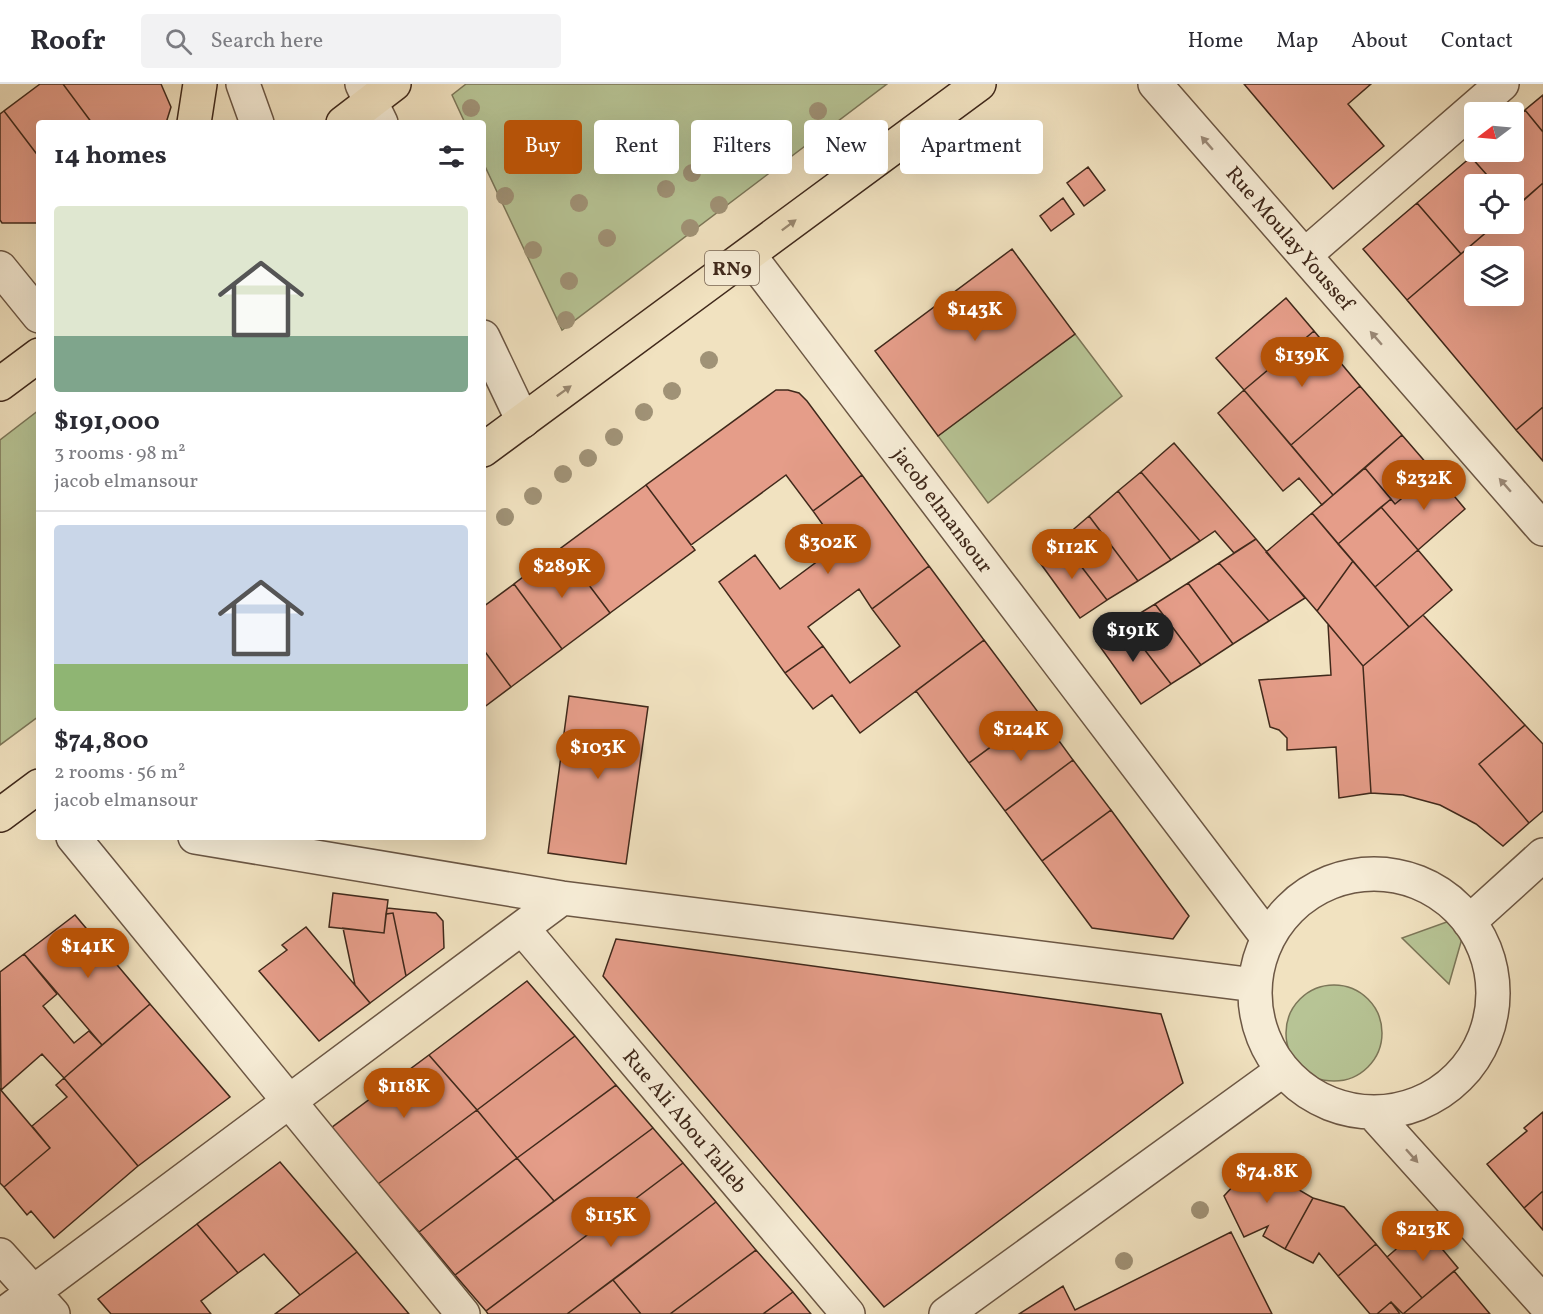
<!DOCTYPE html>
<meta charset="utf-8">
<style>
:root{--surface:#fff;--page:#f2f2f3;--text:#2b2b33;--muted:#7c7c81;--line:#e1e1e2;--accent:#b45309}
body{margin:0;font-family:Vollkorn,serif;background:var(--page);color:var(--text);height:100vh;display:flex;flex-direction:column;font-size:22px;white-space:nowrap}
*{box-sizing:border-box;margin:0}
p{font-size:20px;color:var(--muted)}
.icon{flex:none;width:33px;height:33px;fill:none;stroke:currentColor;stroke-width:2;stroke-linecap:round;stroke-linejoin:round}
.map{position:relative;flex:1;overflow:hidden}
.side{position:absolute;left:36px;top:36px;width:450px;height:720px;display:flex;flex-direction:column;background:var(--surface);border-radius:6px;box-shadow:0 6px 24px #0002}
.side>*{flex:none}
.guide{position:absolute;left:504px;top:36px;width:570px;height:54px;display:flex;gap:12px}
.needle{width:39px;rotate:254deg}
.buttons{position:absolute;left:1464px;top:18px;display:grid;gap:12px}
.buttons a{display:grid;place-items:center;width:60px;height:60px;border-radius:6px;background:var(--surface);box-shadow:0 6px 24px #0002;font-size:30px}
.price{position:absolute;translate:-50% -51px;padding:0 14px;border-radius:21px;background:var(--accent);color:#fff;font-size:20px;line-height:39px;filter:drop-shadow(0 2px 3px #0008)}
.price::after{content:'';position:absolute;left:50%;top:36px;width:18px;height:14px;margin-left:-9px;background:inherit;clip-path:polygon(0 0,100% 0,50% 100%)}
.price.current{background:#222;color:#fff}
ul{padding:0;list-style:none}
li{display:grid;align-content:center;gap:12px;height:318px;padding:0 18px}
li+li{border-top:2px solid var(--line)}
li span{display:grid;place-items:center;height:186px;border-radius:6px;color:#555}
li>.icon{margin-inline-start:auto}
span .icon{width:108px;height:108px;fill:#fffc;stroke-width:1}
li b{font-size:26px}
h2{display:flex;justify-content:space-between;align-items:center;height:72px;padding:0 18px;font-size:26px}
.chip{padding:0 21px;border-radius:6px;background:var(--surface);box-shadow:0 6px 24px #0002;font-size:21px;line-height:54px}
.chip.current{background:var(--accent);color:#fff}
header{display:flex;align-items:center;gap:36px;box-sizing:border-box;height:84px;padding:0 30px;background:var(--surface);border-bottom:2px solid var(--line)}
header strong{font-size:28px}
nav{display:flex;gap:33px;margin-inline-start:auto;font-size:21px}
.search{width:420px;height:54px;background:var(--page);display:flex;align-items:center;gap:15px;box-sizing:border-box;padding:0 21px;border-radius:6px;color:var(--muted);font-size:22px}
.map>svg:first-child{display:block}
.green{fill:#b7c495;stroke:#7c7658;stroke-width:1.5}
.building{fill:#e59d89;stroke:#40291b;stroke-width:1.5;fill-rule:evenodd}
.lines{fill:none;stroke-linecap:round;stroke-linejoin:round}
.minor-casing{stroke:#6c5744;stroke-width:36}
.major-casing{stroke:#40291b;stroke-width:36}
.minor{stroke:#f6ecd6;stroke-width:33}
.major{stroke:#f1e2c0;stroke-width:33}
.tree{fill:#a09276}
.oneway{fill:#9b8a78}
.oneway2{fill:#98866e}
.labels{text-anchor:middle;stroke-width:6;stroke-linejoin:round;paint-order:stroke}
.shield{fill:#f6ecd6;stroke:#776453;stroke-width:1.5}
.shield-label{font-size:20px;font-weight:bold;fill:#40291b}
.street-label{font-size:21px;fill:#40291b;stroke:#f6ecd6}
</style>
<header>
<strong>Roofr</strong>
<div class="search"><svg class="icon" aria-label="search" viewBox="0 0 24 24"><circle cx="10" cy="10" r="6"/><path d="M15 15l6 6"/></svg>Search here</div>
<nav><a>Home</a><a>Map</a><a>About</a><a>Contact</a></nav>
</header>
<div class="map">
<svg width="1543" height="1230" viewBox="0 0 1543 1230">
<rect width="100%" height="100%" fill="#f1e2c0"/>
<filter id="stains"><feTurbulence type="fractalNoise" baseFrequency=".00333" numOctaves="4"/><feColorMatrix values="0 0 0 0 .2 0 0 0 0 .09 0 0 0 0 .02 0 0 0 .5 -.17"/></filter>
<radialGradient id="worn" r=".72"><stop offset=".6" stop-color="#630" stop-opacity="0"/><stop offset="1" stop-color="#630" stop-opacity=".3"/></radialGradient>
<!-- green -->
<path class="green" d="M 466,0 L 887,0 L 562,246 L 483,78 L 483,39 L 465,39 L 452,11 Z
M 1075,250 L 1122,312 L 988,419 L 938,352 Z
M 39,326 L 39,632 L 0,661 L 0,356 Z
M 1469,830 L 1449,900 L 1402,854 Z
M1286 949a48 48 0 1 1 96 0a48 48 0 1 1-96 0Z"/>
<!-- building -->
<path class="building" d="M 40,0 L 63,0 L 92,39 L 39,39 L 39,73 L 4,27 Z
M 63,0 L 161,0 L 171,23 L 166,39 L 92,39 Z
M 1244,0 L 1371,0 L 1348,20 L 1384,62 L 1333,105 Z
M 1543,11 L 1543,48 L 1525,26 Z
M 1525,26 L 1543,48 L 1543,99 L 1514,124 L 1514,100 L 1495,100 L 1471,73 L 1477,68 L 1514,68 L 1514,36 Z
M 4,27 L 39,73 L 39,139 L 2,139 L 0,136 L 0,30 Z
M 1471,73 L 1495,100 L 1474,100 L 1474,140 L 1496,140 L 1461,170 L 1417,119 Z
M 1088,83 L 1105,106 L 1084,122 L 1067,99 Z
M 1543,99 L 1543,323 L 1516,346 L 1407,216 L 1496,140 L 1514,140 L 1514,125 ZM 1474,172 L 1514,172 L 1514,212 L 1474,212 Z
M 1063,114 L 1074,130 L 1051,147 L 1040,132 Z
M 1417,119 L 1461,170 L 1407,216 L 1363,165 Z
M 1012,165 L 1075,250 L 938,352 L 875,267 Z
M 1286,214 L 1314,247 L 1244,306 L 1216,274 Z
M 1314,247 L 1360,302 L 1291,361 L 1244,306 Z
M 1360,302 L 1402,351 L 1333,411 L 1291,361 Z
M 776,306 L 788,306 L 799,309 L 807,317 L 862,391 L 813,427 L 786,391 L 691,461 L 646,401 Z
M 1244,306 L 1333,411 L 1322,421 L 1299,394 L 1283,407 L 1218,329 Z
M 1543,323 L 1543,377 L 1516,346 Z
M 1402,351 L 1434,388 L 1395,420 L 1365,384 Z
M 1174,359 L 1256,455 L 1234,469 L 1215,447 L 1200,457 L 1141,388 Z
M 1365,384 L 1391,415 L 1338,460 L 1312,429 Z
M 1141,388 L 1200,457 L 1171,476 L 1118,407 Z
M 1434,388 L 1465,425 L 1418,466 L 1381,423 L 1391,415 L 1395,420 Z
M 862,391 L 929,482 L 872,525 L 859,505 L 808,543 L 823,562 L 785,589 L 719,498 L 755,471 L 780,505 L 838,462 L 813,427 Z
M 646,401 L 695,466 L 610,529 L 561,464 Z
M 1118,407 L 1171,476 L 1138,497 L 1089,432 Z
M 1381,423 L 1418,466 L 1375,503 L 1338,460 Z
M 1312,429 L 1353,477 L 1317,527 L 1266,468 Z
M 1089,432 L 1138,497 L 1107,516 L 1061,456 Z
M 1256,455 L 1305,514 L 1269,537 L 1219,479 Z
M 1061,456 L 1107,516 L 1080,534 L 1038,476 Z
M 561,464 L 610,529 L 562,565 L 514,500 Z
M 1418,466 L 1452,506 L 1409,543 L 1375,503 Z
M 1353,477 L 1409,543 L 1363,582 L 1317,527 Z
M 1219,479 L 1269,537 L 1233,560 L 1188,499 Z
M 929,482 L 984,556 L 860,649 L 832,611 L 813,625 L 785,589 L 823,562 L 850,599 L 900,562 L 872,525 Z
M 1188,499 L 1233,560 L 1201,581 L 1155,520 Z
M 514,500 L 562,565 L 511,603 L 483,565 L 483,523 Z
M 1155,520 L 1201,581 L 1171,600 L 1124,539 Z
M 1423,531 L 1525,641 L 1479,680 L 1529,739 L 1503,762 L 1476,740 L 1440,721 L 1403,711 L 1371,709 L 1363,582 Z
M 1124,539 L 1171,600 L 1141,620 L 1096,557 Z
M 1328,540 L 1363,582 L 1371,709 L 1339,714 L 1336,663 L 1287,666 L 1287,654 L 1279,646 L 1270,643 L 1259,596 L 1331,591 Z
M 984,556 L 1038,628 L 969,679 L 916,607 Z
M 483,565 L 511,603 L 483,624 Z
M 569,612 L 648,623 L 626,780 L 548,769 Z
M 1038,628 L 1073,676 L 1005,727 L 969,679 Z
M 1525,641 L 1543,660 L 1543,727 L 1529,739 L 1479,680 Z
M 1073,676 L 1111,726 L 1042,777 L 1005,727 Z
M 1111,726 L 1189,832 L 1173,855 L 1092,844 L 1042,777 Z
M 333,809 L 388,816 L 384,849 L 329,843 Z
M 387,824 L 436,829 L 443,837 L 444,864 L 406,892 L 393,829 L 386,830 Z
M 393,829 L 406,892 L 370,919 L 355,901 L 343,844 L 384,849 L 386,830 Z
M 75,831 L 150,920 L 102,961 L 24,870 Z
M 306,843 L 370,919 L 319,957 L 259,887 L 287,866 L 282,861 Z
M 616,855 L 1161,930 L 1183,999 L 884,1223 L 603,892 Z
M 24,870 L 57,910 L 43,922 L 74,959 L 89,947 L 102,961 L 64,994 L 42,970 L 1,1006 L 0,888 Z
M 527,897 L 575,952 L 477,1026 L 429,971 Z
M 150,920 L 230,1013 L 138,1082 L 64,994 Z
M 575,952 L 616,1001 L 517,1074 L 477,1026 Z
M 429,971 L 477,1026 L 378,1100 L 331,1044 Z
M 64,994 L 138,1082 L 54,1154 L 31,1127 L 27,1131 L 4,1103 L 50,1064 L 32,1042 L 67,1013 L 56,1001 Z
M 616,1001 L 653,1044 L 554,1117 L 517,1074 Z
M 0,1005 L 50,1064 L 4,1103 L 0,1099 Z
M 477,1026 L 517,1074 L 419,1148 L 378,1100 Z
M 1543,1028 L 1543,1107 L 1524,1124 L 1487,1080 L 1527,1047 L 1524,1044 Z
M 653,1044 L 683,1079 L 486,1227 L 455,1191 Z
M 517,1074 L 554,1117 L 455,1191 L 419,1148 Z
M 1259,1074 L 1282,1096 L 1313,1114 L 1285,1165 L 1263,1152 L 1268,1142 L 1244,1153 L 1224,1112 Z
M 280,1078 L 357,1168 L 300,1211 L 264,1170 L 238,1189 L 197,1140 Z
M 683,1079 L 716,1118 L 567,1230 L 488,1230 L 486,1227 Z
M 1543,1107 L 1543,1146 L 1524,1124 Z
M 1313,1114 L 1344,1123 L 1376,1160 L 1338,1192 L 1319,1169 L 1313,1179 L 1285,1165 Z
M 716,1118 L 756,1166 L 670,1230 L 641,1230 L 613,1196 Z
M 197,1140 L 238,1189 L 201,1217 L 211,1230 L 111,1230 L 98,1215 Z
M 1423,1142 L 1458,1184 L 1422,1214 L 1387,1173 Z
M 1231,1148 L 1272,1230 L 1019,1230 L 1063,1202 L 1075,1226 Z
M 1376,1160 L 1422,1214 L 1403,1230 L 1391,1218 L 1377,1230 L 1370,1230 L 1338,1192 Z
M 756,1166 L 793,1208 L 763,1230 L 670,1230 Z
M 357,1168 L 409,1230 L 275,1230 L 300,1211 Z
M 1454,1187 L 1490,1230 L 1403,1230 L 1422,1214 Z
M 613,1196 L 641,1230 L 567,1230 Z
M 793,1208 L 811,1230 L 763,1230 Z
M 1391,1218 L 1400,1230 L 1377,1230 Z"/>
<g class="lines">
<defs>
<path id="minor" d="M 243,0 L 257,39
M 362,0 L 381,39
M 1155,0 L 1543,445
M 749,171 L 1268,854
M 1305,171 L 1502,0
M 0,184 L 39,232
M 483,253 L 523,337
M 73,753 L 463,1230
M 195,753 L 562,814 L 1255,901
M1255 909a119 119 0 1 1 238 0a119 119 0 1 1-238 0Z
M 1469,838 L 1543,771
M 522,844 L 848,1230
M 1372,1028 L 1543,1218
M 0,1171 L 53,1230
M 4,1230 L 562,814
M 946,1230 L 1283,986"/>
<path id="major" d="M 194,39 L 200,0
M 343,39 L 394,0
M 0,300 L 39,271
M 483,366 L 979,0
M 0,731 L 39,702"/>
</defs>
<!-- minor casing -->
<use href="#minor" class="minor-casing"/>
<!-- major casing -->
<use href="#major" class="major-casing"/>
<!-- minor -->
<use href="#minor" class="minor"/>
<!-- major -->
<use href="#major" class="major"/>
</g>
<!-- trees -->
<g class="tree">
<circle cx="471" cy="24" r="9"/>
<circle cx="818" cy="27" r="9"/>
<circle cx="692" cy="89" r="9"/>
<circle cx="666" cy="105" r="9"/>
<circle cx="505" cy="112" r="9"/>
<circle cx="579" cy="119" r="9"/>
<circle cx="719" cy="121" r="9"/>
<circle cx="690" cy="144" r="9"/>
<circle cx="607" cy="154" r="9"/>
<circle cx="533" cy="166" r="9"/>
<circle cx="569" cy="197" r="9"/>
<circle cx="566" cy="236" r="9"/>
<circle cx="709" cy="276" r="9"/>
<circle cx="672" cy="307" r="9"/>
<circle cx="644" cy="328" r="9"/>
<circle cx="614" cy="353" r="9"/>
<circle cx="588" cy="374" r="9"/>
<circle cx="563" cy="390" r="9"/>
<circle cx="533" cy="412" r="9"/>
<circle cx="505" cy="433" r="9"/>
<circle cx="1200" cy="1126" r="9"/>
<circle cx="1124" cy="1177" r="9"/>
</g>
<!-- one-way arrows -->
<defs><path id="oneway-solid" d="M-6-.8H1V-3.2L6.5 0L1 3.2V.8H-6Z" transform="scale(1.5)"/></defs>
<g class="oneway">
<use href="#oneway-solid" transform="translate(1207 59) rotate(-131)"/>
<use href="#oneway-solid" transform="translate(1376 254) rotate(-131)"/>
<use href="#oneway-solid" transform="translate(1505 401) rotate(-131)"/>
<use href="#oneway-solid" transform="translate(1412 1072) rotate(48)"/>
</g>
<g class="oneway2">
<use href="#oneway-solid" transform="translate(789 141) rotate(-37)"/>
<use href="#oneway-solid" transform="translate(564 307) rotate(-36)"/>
</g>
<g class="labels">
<!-- shield labels -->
<rect class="shield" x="705" y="167" width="54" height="34" rx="4.5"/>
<g class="shield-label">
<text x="732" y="191">RN9</text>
</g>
<!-- street labels -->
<g class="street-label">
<text transform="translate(1290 154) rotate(49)" y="7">Rue Moulay Youssef</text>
<text transform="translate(943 426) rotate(53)" y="7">jacob elmansour</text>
<text transform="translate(685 1037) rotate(50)" y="7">Rue Ali Abou Talleb</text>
</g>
</g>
<rect width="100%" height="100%" filter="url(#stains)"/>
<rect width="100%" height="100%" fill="url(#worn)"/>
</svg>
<div class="buttons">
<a><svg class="needle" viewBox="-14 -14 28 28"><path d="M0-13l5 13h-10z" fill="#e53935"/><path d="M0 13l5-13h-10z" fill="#7c7c81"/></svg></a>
<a><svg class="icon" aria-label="locate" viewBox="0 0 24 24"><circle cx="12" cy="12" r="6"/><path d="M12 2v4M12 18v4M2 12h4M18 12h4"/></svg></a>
<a><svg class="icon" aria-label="layers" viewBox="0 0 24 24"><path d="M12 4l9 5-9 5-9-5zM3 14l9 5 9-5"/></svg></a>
</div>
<b class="price" style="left:975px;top:258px">$143K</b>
<b class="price" style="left:1302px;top:304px">$139K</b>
<b class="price" style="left:1424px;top:427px">$232K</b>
<b class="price" style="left:828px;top:491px">$302K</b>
<b class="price" style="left:1072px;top:496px">$112K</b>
<b class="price" style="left:562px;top:515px">$289K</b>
<b class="price current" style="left:1133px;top:579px">$191K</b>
<b class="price" style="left:1021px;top:678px">$124K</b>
<b class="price" style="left:598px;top:696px">$103K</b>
<b class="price" style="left:88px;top:895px">$141K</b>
<b class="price" style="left:404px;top:1035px">$118K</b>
<b class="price" style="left:1267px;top:1120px">$74.8K</b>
<b class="price" style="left:611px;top:1164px">$115K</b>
<b class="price" style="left:1423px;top:1178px">$213K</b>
<div class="guide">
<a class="chip current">Buy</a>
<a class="chip">Rent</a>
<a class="chip">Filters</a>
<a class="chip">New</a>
<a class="chip">Apartment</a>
</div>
<section class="side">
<h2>14 homes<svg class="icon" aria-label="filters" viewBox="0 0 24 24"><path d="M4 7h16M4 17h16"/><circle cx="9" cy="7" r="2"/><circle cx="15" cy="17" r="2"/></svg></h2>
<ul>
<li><span style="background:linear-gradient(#dfe7d0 70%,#7fa58c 0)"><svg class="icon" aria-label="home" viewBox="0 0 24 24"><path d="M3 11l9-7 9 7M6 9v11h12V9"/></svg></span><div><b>$191,000</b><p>3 rooms · 98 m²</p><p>jacob elmansour</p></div></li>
<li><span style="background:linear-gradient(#c9d6e8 75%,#8fb573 0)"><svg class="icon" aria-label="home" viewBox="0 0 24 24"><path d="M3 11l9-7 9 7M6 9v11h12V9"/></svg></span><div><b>$74,800</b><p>2 rooms · 56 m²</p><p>jacob elmansour</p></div></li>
</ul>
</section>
</div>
